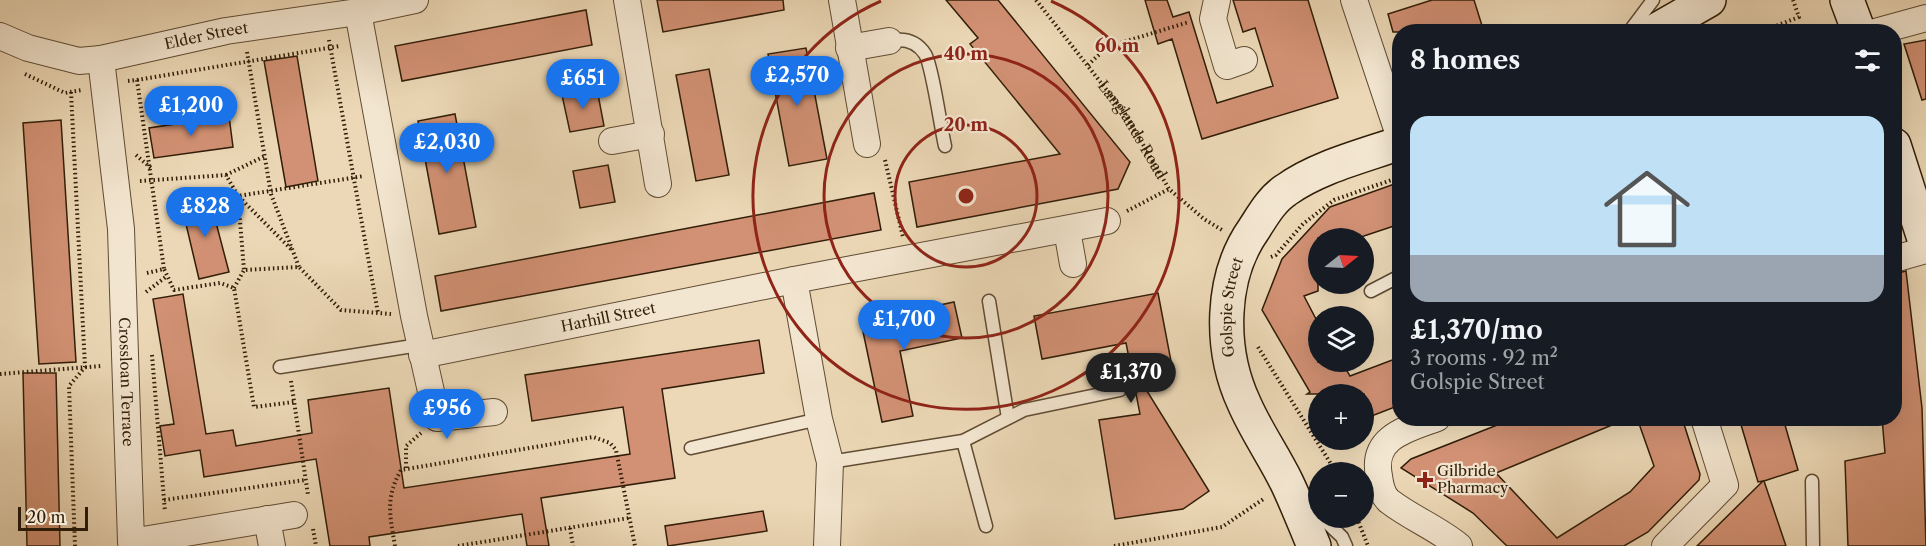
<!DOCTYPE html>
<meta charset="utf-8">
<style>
:root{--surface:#171b24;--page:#20242c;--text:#f1f3f6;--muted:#9ea1a6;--line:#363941;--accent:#1a73e8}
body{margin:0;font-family:"Libre Caslon Text",serif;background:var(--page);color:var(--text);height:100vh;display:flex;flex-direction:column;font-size:22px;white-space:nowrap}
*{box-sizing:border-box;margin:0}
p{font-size:20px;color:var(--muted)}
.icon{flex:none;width:33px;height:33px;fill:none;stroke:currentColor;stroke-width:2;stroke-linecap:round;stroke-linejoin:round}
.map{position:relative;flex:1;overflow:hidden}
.drawer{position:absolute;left:1392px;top:24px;width:510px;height:402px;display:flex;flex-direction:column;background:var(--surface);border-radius:24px;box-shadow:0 6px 24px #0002}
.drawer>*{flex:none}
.needle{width:39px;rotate:72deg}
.tools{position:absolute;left:1308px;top:228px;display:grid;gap:12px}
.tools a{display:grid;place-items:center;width:66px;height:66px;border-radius:50%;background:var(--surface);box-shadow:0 6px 24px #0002;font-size:30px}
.scale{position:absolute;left:18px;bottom:15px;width:70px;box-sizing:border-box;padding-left:6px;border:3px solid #311e08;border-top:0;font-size:16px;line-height:21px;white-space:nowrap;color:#311e08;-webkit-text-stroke:4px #f3e6d0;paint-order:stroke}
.price{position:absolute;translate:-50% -51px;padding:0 14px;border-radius:21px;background:var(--accent);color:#fff;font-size:20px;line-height:39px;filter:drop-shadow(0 2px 3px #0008)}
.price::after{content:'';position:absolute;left:50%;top:36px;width:18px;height:14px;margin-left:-9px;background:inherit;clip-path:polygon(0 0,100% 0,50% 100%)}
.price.active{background:#222;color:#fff}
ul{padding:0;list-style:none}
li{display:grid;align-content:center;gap:12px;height:318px;padding:0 18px}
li+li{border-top:2px solid var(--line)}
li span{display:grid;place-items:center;height:186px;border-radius:18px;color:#555}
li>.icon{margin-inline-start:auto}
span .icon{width:108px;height:108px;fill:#fffc;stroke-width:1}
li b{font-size:26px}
h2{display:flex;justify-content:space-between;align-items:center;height:72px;padding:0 18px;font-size:26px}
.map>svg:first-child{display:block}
.building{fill:#d29174;stroke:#311e08;stroke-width:1.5}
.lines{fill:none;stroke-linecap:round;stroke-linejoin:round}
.lane-casing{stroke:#604c34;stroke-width:15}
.street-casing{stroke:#604c34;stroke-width:28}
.secondary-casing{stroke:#311e08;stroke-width:36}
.path{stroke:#311e08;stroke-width:4;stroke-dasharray:1.5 3;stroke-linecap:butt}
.lane{stroke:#f3e6d0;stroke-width:12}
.street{stroke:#f3e6d0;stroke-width:26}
.secondary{stroke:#f3e6d0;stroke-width:33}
.ring{fill:none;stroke:#8f2418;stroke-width:3}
.poi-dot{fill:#8f2418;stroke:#f3e6d0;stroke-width:2}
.labels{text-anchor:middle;stroke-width:4.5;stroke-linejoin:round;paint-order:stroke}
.street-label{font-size:15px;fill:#311e08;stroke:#f3e6d0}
.poi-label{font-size:15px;fill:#311e08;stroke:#f3e6d0;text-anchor:start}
.centre{fill:#8f2418;stroke:#f3e6d0;stroke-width:3}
.ring-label{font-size:18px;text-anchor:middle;font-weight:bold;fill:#8f2418;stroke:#f3e6d0;stroke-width:4.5;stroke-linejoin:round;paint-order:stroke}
</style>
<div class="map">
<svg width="1926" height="546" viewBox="0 0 1926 546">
<rect width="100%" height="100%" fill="#ecd8b6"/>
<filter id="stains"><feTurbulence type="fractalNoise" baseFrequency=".00333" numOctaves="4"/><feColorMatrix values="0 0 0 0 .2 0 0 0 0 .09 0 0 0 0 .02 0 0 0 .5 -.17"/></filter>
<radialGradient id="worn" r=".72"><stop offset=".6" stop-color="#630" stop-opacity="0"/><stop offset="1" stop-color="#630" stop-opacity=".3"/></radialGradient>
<!-- building -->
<path class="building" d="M 657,0 L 783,0 L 784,10 L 663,32 Z
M 946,0 L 998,0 L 1130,162 L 1118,189 L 917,227 L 909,182 L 1060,154 L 970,44 L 978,38 Z
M 1145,0 L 1167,0 L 1173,17 L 1189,12 L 1217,103 L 1273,86 L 1255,28 L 1243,32 L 1233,0 L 1308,0 L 1338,98 L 1202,139 L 1172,39 L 1158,44 Z
M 1432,0 L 1474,0 L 1484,32 L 1393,32 L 1388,14 Z
M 586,10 L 592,45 L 402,81 L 395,46 Z
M 1926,40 L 1926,99 L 1922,100 L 1904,44 Z
M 806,48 L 827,159 L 789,166 L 768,54 Z
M 297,56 L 318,181 L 286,187 L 264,61 Z
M 709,69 L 729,175 L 696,181 L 676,75 Z
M 597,89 L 604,126 L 570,132 L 562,95 Z
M 455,114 L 476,227 L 439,234 L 418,121 Z
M 229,116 L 233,147 L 154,158 L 149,128 Z
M 61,120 L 76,362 L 39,364 L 23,123 Z
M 608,165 L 615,202 L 580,208 L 573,171 Z
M 1400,182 L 1400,224 L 1358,238 L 1318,238 L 1318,291 L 1304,296 L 1318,323 L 1318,362 L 1342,362 L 1350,376 L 1400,357 L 1400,405 L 1364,419 L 1364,394 L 1307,394 L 1310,392 L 1262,310 L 1282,259 L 1330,207 Z
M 874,193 L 881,230 L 441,311 L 435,276 Z
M 209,196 L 229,272 L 199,279 L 181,203 Z
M 1906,271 L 1922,408 L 1926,546 L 1848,546 L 1845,461 L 1885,453 L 1882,418 L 1894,418 L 1894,274 Z
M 1158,293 L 1174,377 L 1142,383 L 1209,491 L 1183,509 L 1115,519 L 1099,420 L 1140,414 L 1126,343 L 1042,359 L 1034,316 Z
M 183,294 L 206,434 L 233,430 L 236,446 L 312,433 L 308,400 L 389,388 L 404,488 L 630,454 L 623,407 L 532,421 L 525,375 L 759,340 L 764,373 L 662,389 L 675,478 L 541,498 L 549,546 L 527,546 L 522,514 L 369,537 L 370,546 L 330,546 L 316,459 L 204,477 L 200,450 L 165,456 L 160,426 L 174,424 L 153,299 Z
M 954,302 L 962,338 L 900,351 L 913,416 L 882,422 L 861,322 Z
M 23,373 L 56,373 L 60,546 L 27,546 Z
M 1515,418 L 1629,418 L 1496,473 L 1557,538 L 1630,492 L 1654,466 L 1637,418 L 1682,418 L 1700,474 L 1699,480 L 1648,532 L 1624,546 L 1507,546 L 1473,513 L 1401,468 L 1411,459 Z
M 1739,418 L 1783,418 L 1798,470 L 1764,481 L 1786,546 L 1697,546 L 1763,481 L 1758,482 Z
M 763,511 L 767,531 L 668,546 L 665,526 Z"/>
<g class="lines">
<defs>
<path id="lane" d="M 1629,32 L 1653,0
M 889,41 C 903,38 916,40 925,54 C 932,65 941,129 945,146
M 1371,291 L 1400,276
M 989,301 L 1008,418
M 280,367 L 419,345
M 963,441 L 1024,410 L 1120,390
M 691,448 L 819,419
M 830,462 L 963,441 L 986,526
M 1812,481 L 1813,546
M 1322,518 L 1342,537 L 1346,546"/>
<g id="street">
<path d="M 627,0 L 658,184"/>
<path d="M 842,0 L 867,144"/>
<path d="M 1217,0 L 1213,19 L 1227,66 L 1244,60"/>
<path d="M 1354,0 L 1400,138"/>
<path d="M 358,12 L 414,316 L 437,418 L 494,412"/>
<path d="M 1875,32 L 1926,18"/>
<path id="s2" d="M 0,36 L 28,48 L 79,61 L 101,59 L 226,31 L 358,12 L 415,0"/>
<path d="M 849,48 L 889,41"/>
<path id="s3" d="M 101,59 L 121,229 L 131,542 L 294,515"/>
<path d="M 612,141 L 651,134"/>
<path d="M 1067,230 L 1073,264"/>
<path d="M 1894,259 L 1926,250"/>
<path d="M 794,280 L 1107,221"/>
<path id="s4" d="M 422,355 L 794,280 L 819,419 L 830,462 L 827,546"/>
<path d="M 1437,418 C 1407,429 1371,437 1379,476 C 1380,484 1382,495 1389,501 C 1411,518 1437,528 1459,546"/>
<path d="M 267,519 L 272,546"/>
<path d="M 1665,546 L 1725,485 L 1704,418"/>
</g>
<g id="secondary">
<path d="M 1847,0 L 1859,32"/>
<path d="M 1653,32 L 1709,0"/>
<path d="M 1894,145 L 1926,245"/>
<path id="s5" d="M 1314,546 C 1305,525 1297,504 1287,483 C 1274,456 1256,431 1244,403 C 1219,349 1220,277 1254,229 C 1263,215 1272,199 1286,190 C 1318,167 1363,156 1400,143"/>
</g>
</defs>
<!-- lane casing -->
<use href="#lane" class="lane-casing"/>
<!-- street casing -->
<use href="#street" class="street-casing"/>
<!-- secondary casing -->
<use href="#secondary" class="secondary-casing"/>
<!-- path -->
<g class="path">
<path id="s1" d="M 1036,0 L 1124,112 L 1169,189 L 1204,219 L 1222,230"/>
<path d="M 1760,32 L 1799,17 L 1793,0"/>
<path d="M 329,40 L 378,313"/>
<path d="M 247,52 L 271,194 L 299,267"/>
<path d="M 1088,65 L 1107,47 L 1189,22"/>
<path d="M 25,74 L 65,93 L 82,90"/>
<path d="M 137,80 L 340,46"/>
<path d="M 128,81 L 137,80 L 164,269"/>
<path d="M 71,92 L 85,367 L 69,386 L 75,546"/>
<path d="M 136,155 L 151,168"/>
<path d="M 885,160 L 903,237"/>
<path d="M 226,175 L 265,156"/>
<path d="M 140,181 L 226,175 L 238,196 L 364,176"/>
<path d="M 238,196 L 244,270"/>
<path d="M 239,197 L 291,249"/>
<path d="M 1127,211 L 1169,189"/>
<path d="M 1271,257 L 1276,255 L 1303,224 L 1334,200 L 1400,177"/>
<path d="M 147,273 L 164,269 L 174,290 L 220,283 L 234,288 L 254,407 L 294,402"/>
<path d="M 234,288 L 244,270 L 299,267 L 341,310 L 391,314"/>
<path d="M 146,292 L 167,276"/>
<path d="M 1258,347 L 1336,472"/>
<path d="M 152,355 L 165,512"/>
<path d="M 0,374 L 101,366"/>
<path d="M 291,381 L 308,495"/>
<path d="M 406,468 L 406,446 L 421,433"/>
<path d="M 164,500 L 305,480"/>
<path d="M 1357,518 L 1368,546"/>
<path d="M 570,528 L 573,546"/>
<path d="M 313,529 L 316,546"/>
<path d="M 395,546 C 390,516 385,498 401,470 L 593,437 L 610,443 L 616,450 L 635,546"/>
<path d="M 458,546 L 629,518"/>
<path d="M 1114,546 L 1222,527 L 1265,498"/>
</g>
<!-- lane -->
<use href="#lane" class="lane"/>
<!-- street -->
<use href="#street" class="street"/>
<!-- secondary -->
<use href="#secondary" class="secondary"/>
</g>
<!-- distance rings -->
<g class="ring">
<circle cx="966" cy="196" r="71"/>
<circle cx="966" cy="196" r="142"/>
<path d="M1051 1A213 213 0 1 1 881 1"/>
</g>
<!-- markers -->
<path class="poi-dot" d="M1422 471h6v6h6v6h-6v6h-6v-6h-6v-6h6z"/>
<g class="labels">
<!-- street labels -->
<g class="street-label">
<text dy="5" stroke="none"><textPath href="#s2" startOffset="213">Elder Street</textPath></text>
<text dy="5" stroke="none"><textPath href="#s1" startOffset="162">Langlands Road</textPath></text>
<text dy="5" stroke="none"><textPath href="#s5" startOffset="258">Golspie Street</textPath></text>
<text dy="5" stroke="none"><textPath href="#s4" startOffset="190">Harhill Street</textPath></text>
<text dy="5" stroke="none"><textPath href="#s3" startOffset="324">Crossloan Terrace</textPath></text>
</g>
<!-- poi labels -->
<g class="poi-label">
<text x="1437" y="476">Gilbride<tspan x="1437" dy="17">Pharmacy</tspan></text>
</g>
</g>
<circle cx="966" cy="196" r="9" class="centre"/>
<g class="ring-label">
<text x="1117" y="52">60 m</text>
<text x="966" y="60">40 m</text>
<text x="966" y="131">20 m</text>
</g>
<rect width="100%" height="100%" filter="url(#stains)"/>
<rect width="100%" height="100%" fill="url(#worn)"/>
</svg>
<div class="tools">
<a><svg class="needle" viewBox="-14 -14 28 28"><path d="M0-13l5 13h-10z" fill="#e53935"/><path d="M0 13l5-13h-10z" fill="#9ea1a6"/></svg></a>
<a><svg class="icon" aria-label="layers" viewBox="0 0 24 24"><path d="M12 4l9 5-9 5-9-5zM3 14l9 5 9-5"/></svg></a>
<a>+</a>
<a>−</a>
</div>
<div class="scale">20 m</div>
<b class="price" style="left:797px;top:107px">£2,570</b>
<b class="price" style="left:583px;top:110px">£651</b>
<b class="price" style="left:191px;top:137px">£1,200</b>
<b class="price" style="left:447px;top:174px">£2,030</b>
<b class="price" style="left:205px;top:238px">£828</b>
<b class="price" style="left:904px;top:351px">£1,700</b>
<b class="price active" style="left:1131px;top:404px">£1,370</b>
<b class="price" style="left:447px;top:440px">£956</b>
<section class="drawer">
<h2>8 homes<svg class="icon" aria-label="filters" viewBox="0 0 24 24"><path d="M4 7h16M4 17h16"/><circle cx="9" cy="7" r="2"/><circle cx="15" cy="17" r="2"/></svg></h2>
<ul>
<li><span style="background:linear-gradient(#bfe0f5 75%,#9aa5b1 0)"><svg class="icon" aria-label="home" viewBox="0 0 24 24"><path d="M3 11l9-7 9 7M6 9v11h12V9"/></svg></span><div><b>£1,370/mo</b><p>3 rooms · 92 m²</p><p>Golspie Street</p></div></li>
</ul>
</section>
</div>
